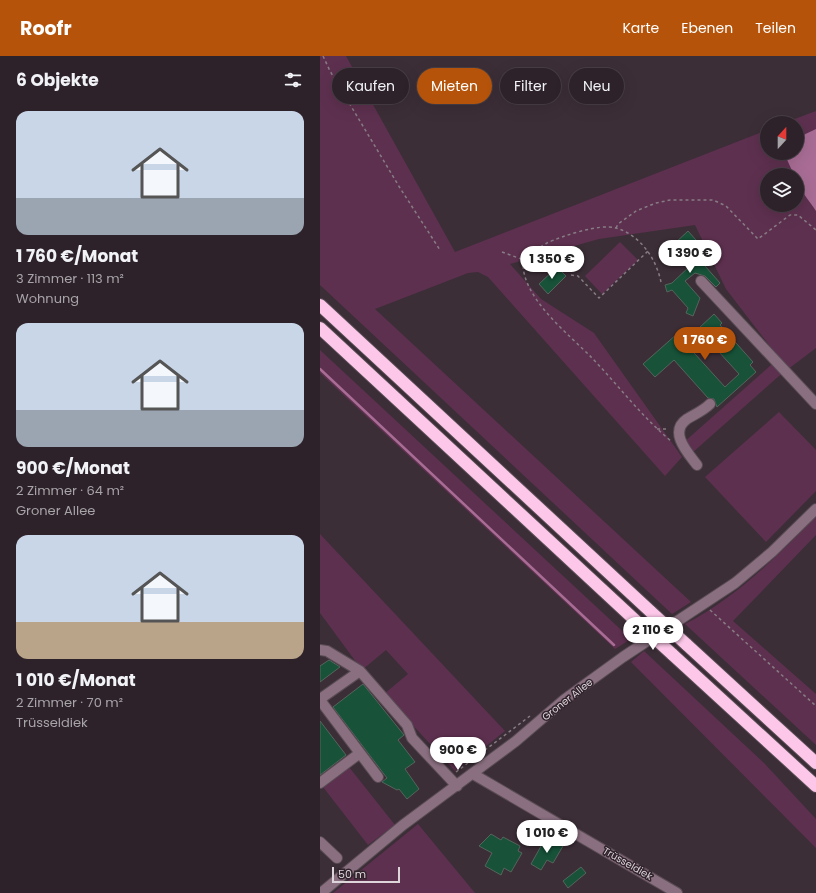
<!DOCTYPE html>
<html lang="de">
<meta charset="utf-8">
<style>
:root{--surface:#2d2229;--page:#392f35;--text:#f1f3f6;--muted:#a7a4a8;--line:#483f46;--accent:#b45309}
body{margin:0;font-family:Poppins,sans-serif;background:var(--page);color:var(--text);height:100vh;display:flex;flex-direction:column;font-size:15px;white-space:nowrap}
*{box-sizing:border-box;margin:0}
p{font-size:13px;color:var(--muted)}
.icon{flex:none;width:22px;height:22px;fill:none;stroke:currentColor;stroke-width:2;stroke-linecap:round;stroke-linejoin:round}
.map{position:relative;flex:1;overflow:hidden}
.sheet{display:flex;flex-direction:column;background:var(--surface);width:320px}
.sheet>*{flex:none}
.top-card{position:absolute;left:12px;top:12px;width:380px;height:36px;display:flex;gap:8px}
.needle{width:26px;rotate:21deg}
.fabs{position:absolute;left:440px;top:60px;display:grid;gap:8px}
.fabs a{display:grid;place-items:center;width:44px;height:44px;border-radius:50%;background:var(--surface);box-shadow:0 4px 16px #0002,0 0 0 1px var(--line);font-size:20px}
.scale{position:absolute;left:12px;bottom:10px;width:68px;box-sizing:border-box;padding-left:4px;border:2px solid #ded5da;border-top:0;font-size:11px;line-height:14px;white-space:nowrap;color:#ded5da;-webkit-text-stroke:3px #31242d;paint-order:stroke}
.price{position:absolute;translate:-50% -34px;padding:0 9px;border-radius:14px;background:#fff;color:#222;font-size:13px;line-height:26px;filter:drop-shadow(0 1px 2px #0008)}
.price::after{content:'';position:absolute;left:50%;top:24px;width:12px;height:9px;margin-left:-6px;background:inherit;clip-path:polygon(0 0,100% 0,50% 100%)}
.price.current{background:var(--accent);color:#fff}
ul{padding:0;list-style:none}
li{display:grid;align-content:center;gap:8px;height:212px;padding:0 16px}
li span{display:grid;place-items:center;height:124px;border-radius:12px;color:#555}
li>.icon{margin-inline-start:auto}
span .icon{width:72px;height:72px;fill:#fffc;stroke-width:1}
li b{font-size:17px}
h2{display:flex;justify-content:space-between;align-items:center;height:48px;padding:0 16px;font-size:17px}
.chip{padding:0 14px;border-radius:18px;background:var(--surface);box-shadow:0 4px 16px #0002,0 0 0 1px var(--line);font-size:14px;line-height:36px}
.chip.current{background:var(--accent);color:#fff}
header{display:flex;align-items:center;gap:24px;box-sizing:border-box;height:56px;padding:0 20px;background:var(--accent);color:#fff}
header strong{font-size:19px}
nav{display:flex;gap:22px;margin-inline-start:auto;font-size:14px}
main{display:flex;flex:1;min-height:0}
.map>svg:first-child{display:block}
.green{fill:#5d304f;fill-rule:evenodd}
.water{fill:#a96d95}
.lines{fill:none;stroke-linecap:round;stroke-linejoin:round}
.stream{stroke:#a96d95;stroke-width:2.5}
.building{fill:#175239;stroke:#55655c}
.minor-casing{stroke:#594c54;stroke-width:12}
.highway-casing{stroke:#594c54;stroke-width:14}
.path{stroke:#877c83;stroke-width:1.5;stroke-dasharray:3 3;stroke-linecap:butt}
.minor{stroke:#8a6f80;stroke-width:10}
.highway{stroke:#fcc7e8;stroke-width:12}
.highway-bridge-casing{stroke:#594c54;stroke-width:14;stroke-linecap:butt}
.highway-bridge{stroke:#fcc7e8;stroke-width:12}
.labels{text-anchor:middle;stroke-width:3;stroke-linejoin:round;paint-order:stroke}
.street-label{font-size:10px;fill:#ded5da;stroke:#31242d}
</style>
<header>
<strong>Roofr</strong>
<nav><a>Karte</a><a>Ebenen</a><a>Teilen</a></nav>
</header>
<main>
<section class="sheet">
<h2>6 Objekte<svg class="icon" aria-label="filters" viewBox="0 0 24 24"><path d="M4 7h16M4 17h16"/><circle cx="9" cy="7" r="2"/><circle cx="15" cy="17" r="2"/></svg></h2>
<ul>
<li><span style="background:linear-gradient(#c9d6e8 70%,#9aa5b1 0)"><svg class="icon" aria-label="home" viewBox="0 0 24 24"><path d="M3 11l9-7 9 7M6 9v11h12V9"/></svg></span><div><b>1 760 €/Monat</b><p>3 Zimmer · 113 m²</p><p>Wohnung</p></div></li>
<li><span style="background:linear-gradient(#c9d6e8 70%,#9aa5b1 0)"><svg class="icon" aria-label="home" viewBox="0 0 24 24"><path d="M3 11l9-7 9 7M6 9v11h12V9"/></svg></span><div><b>900 €/Monat</b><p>2 Zimmer · 64 m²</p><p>Groner Allee</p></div></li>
<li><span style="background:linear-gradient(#c9d6e8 70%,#b9a48a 0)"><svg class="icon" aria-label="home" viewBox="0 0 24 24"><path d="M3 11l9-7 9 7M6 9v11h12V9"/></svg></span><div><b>1 010 €/Monat</b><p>2 Zimmer · 70 m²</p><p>Trüsseldiek</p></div></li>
</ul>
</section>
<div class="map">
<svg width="496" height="837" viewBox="0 0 496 837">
<rect width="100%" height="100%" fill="#3c2e37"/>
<!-- green -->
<path class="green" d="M 0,0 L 26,0 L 135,196 L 447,74 L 447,97 L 477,97 L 477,67 L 464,67 L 496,55 L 496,292 L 459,320 L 372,397 L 363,387 L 459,302 L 406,233 L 375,169 L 279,183 L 190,208 L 221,243 L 274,277 L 362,401 L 345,420 L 168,221 L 158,216 L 148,217 L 55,253 L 371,546 L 352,558 L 0,229 ZM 447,119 L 477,119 L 477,149 L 447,149 Z
M 300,186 L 318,204 L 282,238 L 265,220 Z
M 0,294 L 311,583 L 295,593 L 0,317 Z
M 459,356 L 496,394 L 496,435 L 446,486 L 385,421 Z
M 496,461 L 496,479 L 413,565 L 496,638 L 496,689 L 365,568 C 416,542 456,501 496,461 Z
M 0,478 L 185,675 L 135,715 L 64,638 L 88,618 L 66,594 L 42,614 L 0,557 Z
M 324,595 L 444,707 L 496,763 L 496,792 L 311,606 Z
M 29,711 L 75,769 L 48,789 L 3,731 Z
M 98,768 L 155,837 L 13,837 Z"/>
<!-- water -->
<path class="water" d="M 496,73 L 496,155 C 489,144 477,132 477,119 L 474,119 L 464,97 L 477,97 L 477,82 Z"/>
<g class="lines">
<!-- stream -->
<path class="stream" d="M 0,313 L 294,589"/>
</g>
<!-- building -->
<path class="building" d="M 368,175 L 376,184 L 369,191 L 387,208 L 385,210 L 400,227 L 396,231 L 385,220 L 375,217 L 365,225 L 380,242 L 373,260 L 366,257 L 368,252 L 352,234 L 347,236 L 345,229 L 352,227 L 371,209 L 353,189 Z
M 237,211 L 246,220 L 228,238 L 219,228 Z
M 394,258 L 402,267 L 400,269 L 433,306 L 430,309 L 436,316 L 397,351 L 394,343 L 388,342 L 354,304 L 335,321 L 323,308 L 357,278 L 362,284 L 360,289 L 364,286 L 405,331 L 419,318 L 378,273 Z
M 9,604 L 20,611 L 0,626 L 0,610 Z
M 43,628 L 84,679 L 78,684 L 95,706 L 85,713 L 99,733 L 87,743 L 79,733 L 77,734 L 62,726 L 67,722 L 13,651 Z
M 0,665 L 26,699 L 0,719 Z
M 171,778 L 181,784 L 183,781 L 200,790 L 198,795 L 202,797 L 191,816 L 184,812 L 181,819 L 165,810 L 172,797 L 159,790 Z
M 225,783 L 233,788 L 234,785 L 243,790 L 233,807 L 227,804 L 221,814 L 211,808 Z
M 261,811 L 266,817 L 248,832 L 243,825 Z"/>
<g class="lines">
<defs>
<path id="minor" d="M 381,225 L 496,348
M 377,409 C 368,397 348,376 367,363 C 375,358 383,355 390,348
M 0,594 L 7,595 L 40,615
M 0,643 L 40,615 L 87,669 L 92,682 L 137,730
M 0,644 L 58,721
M 153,718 L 357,837
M 0,727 L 40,697
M 0,786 L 17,802
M 1,837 L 83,769 L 196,685 L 245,643 L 303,601 L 415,527 L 452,496 L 496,453"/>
<path id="highway" d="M 0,249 L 331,556
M 0,272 L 317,566
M 366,588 L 496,707
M 352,598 L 496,730"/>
</defs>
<!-- minor casing -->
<use href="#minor" class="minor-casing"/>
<!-- highway casing -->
<use href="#highway" class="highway-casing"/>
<!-- path -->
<path class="path" d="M 3,0 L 10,15 L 80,132 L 120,194
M 296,172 L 298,168 L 316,155 L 336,147 L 350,144 L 393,144 L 406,150 L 438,183 L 470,159 L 478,159 L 496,174
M 182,196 L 204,204
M 251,219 L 258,220 L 279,242 L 328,195
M 341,226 C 336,202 320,179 296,172 C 281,167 242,180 227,187 C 218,192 210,199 203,205 C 201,242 250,279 272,302 C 299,330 321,360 351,385
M 337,373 L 349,373
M 390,554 L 496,650
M 136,716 L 210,660"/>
<!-- minor -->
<use href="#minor" class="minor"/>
<!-- highway -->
<use href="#highway" class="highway"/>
<defs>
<path id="highway-bridge" d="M 331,556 L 366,588
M 317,566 L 352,598"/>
</defs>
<!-- highway-bridge casing -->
<use href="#highway-bridge" class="highway-bridge-casing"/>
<!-- highway-bridge -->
<use href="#highway-bridge" class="highway-bridge"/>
</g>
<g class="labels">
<!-- street labels -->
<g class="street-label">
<text transform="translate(247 643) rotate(-38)" y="4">Groner Allee</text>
<text transform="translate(308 807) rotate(30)" y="4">Trüsseldiek</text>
</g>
</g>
</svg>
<div class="fabs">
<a><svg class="needle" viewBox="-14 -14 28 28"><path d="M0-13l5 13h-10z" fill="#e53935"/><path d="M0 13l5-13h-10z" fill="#a7a4a8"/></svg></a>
<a><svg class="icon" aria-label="layers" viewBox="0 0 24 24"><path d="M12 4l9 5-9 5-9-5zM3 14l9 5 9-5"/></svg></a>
</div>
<div class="scale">50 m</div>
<b class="price" style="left:370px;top:218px">1 390 €</b>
<b class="price" style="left:232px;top:224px">1 350 €</b>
<b class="price current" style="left:385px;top:305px">1 760 €</b>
<b class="price" style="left:333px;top:595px">2 110 €</b>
<b class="price" style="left:138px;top:715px">900 €</b>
<b class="price" style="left:227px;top:798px">1 010 €</b>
<div class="top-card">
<a class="chip">Kaufen</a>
<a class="chip current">Mieten</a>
<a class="chip">Filter</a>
<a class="chip">Neu</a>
</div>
</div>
</main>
